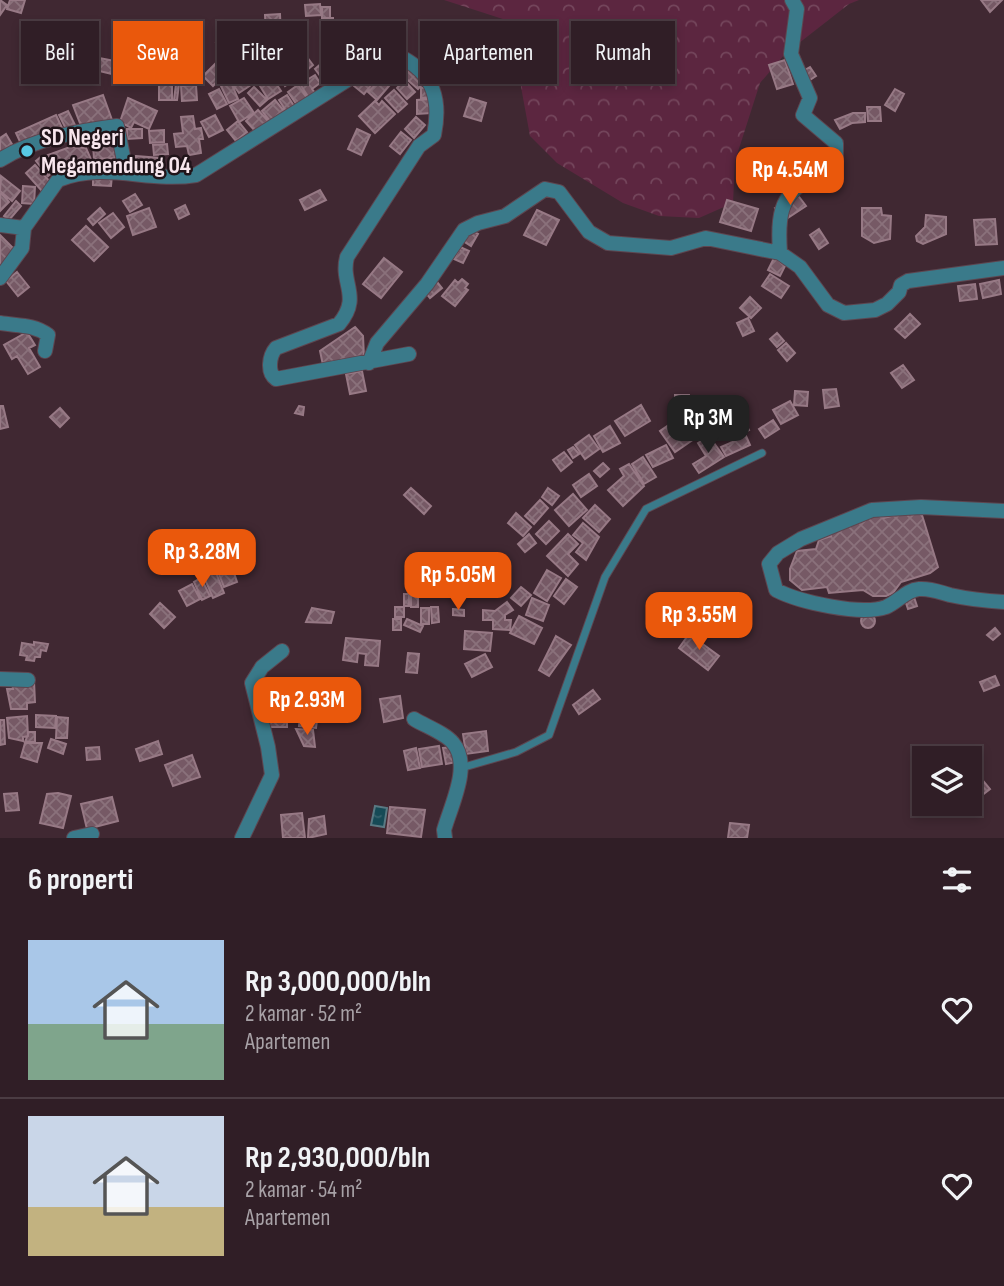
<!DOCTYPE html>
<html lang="id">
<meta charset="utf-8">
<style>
:root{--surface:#301e26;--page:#38272e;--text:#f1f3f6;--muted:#a8a2a7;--line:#4b3c43;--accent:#ea580c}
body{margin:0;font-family:"Sofia Sans Condensed",sans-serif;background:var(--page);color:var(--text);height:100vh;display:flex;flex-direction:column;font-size:26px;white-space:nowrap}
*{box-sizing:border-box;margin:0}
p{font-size:23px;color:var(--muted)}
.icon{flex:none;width:38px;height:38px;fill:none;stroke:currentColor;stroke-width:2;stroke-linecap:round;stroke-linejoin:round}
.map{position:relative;height:838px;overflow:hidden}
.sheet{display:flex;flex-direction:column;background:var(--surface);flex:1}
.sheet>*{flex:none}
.banner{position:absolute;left:21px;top:21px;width:962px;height:63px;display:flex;gap:14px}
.buttons{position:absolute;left:912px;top:746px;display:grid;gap:14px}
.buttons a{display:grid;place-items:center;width:70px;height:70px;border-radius:0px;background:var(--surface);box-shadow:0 4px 10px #0003,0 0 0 2px var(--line);font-size:35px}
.price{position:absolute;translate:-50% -60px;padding:0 16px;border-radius:14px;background:var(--accent);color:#fff;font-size:23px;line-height:46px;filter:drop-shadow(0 2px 4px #0008)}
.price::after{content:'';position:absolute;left:50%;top:42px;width:21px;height:16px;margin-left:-10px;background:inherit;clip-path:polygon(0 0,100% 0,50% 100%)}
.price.current{background:#222;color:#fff}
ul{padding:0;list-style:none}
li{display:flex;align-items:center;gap:21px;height:175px;padding:0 28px}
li+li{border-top:2px solid var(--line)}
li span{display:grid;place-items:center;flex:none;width:196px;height:140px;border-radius:0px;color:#555}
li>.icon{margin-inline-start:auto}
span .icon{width:84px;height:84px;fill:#fffc;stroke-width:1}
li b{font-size:30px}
h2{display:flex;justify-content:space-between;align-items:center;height:84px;padding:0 28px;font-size:30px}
.pill{padding:0 24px;border-radius:0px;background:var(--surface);box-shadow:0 4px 10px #0003,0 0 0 2px var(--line);font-size:24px;line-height:63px}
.pill.current{background:var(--accent);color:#fff}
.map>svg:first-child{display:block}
.forest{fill:url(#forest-crowns)}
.water{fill:url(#water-ripples);stroke:#5a7983;stroke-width:2}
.building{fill:url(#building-cross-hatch);stroke:#977985;stroke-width:2}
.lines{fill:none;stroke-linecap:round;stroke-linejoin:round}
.service-casing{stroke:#5d4650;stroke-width:9}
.minor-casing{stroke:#5d4650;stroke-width:16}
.service{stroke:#3a7a8a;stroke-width:7}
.minor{stroke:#3a7a8a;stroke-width:14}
.poi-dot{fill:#58c8e4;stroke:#201419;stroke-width:2.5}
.labels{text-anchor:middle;stroke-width:5;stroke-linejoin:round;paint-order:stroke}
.poi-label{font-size:24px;font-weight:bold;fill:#f7e6ed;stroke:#201419;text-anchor:start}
</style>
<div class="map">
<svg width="1004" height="838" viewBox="0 0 1004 838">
<defs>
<pattern id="forest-crowns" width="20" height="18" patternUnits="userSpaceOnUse" patternTransform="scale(1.75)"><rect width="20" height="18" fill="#5c2640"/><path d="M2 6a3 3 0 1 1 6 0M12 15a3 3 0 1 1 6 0" fill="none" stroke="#74465c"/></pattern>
<pattern id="water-ripples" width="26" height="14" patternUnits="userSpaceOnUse" patternTransform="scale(1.75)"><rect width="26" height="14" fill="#164a56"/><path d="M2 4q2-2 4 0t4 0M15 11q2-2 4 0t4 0" fill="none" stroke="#39646f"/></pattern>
<pattern id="building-cross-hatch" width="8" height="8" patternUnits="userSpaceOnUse" patternTransform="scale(1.75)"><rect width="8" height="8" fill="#765965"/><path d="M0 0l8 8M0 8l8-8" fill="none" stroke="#8a717b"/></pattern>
</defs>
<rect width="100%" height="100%" fill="#402832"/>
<!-- forest -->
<path class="forest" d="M 444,0 L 859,0 L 849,4 L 785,54 L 760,83 L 735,161 L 733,203 L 699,218 L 659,216 L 623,203 L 557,163 L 530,136 L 509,21 Z"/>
<!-- water -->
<path class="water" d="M 375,806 L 387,808 L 384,827 L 371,825 Z"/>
<!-- building -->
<path class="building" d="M 0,0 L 7,5 L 0,15 Z
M 10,0 L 25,0 L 21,13 L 7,9 Z
M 981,0 L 1002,0 L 990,12 Z
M 320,4 L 321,15 L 306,16 L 305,5 Z
M 322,7 L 330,7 L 330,18 L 322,18 Z
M 280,14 L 281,37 L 266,38 L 265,15 Z
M 326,18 L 333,18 L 333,25 L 326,25 Z
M 389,28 L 395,39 L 385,45 L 379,34 Z
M 373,33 L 380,45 L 372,49 L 365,38 Z
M 295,35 L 296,44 L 288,45 L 287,37 Z
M 234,37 L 236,44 L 218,50 L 216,43 Z
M 282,40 L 285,60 L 273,62 L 270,42 Z
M 267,46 L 270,64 L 245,67 L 242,50 Z
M 347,46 L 358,59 L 344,71 L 333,59 Z
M 235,50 L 241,63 L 226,70 L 220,56 Z
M 304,53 L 313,65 L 307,70 L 298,58 Z
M 94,57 L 115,61 L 112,74 L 91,69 Z
M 329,57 L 339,70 L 324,81 L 315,69 Z
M 154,58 L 163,60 L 161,67 L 152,65 Z
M 120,60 L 133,64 L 130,76 L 116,73 Z
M 785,60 L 793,84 L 777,89 L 769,65 Z
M 137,62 L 149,66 L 144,79 L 133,75 Z
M 216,63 L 226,73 L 213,86 L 203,76 Z
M 297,66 L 303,73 L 285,86 L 280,78 Z
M 411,67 L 426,80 L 418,89 L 403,76 Z
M 810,67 L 816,76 L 802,85 L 796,75 Z
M 381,69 L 394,80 L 377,100 L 368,92 L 377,83 L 372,79 Z
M 150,70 L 163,70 L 163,81 L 150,81 Z
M 248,73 L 254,83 L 239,93 L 232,83 Z
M 269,73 L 281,91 L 268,99 L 257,81 Z
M 315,75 L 320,83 L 312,89 L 316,94 L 309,98 L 300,84 Z
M 364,75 L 373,83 L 364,94 L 354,86 Z
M 230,80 L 238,99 L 229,103 L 220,84 Z
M 404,80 L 415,92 L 407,99 L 397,88 Z
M 176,84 L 179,84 L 177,100 L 174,100 Z
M 159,85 L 172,85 L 172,100 L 159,100 Z
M 196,85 L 197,100 L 182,101 L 181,86 Z
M 298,85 L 307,98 L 297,105 L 288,92 Z
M 254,87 L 267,100 L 260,106 L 248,93 Z
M 432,87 L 432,97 L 421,98 L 421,88 Z
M 219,89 L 227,104 L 217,109 L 209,94 Z
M 895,89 L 904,94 L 895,111 L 885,105 Z
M 394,90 L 407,104 L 398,112 L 385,98 Z
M 103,95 L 112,120 L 83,131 L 73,105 Z
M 287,95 L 294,106 L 286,111 L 279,100 Z
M 128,98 L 157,111 L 149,129 L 134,122 L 131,128 L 120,122 Z
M 244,98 L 254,113 L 239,122 L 230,106 Z
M 470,98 L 486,103 L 481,121 L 464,116 Z
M 430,99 L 431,113 L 417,114 L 417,100 Z
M 275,100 L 284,111 L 270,121 L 262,111 Z
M 375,101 L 379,105 L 382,101 L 395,114 L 375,133 L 359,116 Z
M 867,107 L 880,107 L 881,121 L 868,121 Z
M 258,110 L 268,121 L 255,131 L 246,121 Z
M 68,111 L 75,125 L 66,129 L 59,115 Z
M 853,113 L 865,113 L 865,122 L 852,123 L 840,129 L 835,120 Z
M 56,115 L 64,132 L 22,146 L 16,133 Z
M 215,115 L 223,130 L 209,137 L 201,122 Z
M 193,116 L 195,129 L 201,128 L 203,139 L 199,139 L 201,153 L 189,155 L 187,146 L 176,147 L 174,134 L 183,133 L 181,117 Z
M 416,117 L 425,125 L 414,138 L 405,129 Z
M 238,121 L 247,132 L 236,141 L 227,130 Z
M 127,129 L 142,129 L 142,138 L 127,139 Z
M 357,129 L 370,135 L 361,155 L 348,149 Z
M 164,130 L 164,142 L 150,143 L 149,131 Z
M 401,132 L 411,140 L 400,154 L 390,146 Z
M 6,134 L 13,146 L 0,154 L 0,138 Z
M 167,144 L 168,154 L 154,155 L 153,145 Z
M 93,145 L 116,145 L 116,158 L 94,159 Z
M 70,147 L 86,148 L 93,164 L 59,173 L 48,155 Z
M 42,156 L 54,171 L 48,176 L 36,161 Z
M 136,156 L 160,158 L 159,167 L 136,166 Z
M 35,165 L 51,183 L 42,191 L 26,173 Z
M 762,165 L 775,172 L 769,182 L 757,176 Z
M 93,175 L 112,175 L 111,186 L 93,185 Z
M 1,176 L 20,191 L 12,201 L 0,191 Z
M 23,186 L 35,187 L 34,204 L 22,203 Z
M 320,190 L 326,200 L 305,210 L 300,200 Z
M 1,193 L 9,202 L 0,211 L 0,194 Z
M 135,194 L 142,205 L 130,212 L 123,201 Z
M 797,194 L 806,206 L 783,221 L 775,208 Z
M 727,200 L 758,209 L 751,231 L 720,222 Z
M 16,201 L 21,206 L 9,220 L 4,216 Z
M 185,205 L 189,214 L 179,219 L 175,210 Z
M 100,208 L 105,214 L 93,225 L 88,219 Z
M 149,208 L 156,227 L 133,235 L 127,216 Z
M 862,208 L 881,208 L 882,215 L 891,216 L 890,239 L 874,243 L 862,236 Z
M 537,210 L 559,220 L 546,245 L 524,235 Z
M 113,213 L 124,227 L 111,238 L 99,223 Z
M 926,215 L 946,217 L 946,234 L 923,244 L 917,241 L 916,236 L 925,227 Z
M 995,219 L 997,244 L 976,245 L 974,220 Z
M 86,226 L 108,247 L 94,261 L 72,240 Z
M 469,229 L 478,234 L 471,246 L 463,241 Z
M 819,229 L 828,243 L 819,249 L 810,235 Z
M 0,235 L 17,252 L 0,271 Z
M 460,247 L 469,251 L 463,263 L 454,259 Z
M 777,252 L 789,258 L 780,276 L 768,270 Z
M 384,258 L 402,272 L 381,298 L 363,284 Z
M 17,272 L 29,287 L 18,296 L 6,281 Z
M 770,274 L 789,286 L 781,298 L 762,286 Z
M 462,279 L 468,284 L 465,288 L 468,290 L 455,306 L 442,296 L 455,280 L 458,283 Z
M 999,280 L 1001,294 L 983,298 L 980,284 Z
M 437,282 L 442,288 L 430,298 L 425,292 Z
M 975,284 L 977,299 L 960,301 L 958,286 Z
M 750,297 L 761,308 L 751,318 L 740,308 Z
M 910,314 L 920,324 L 905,338 L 895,329 Z
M 748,318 L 754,331 L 743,336 L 737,323 Z
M 355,327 L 363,336 L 364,357 L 323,365 L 320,351 Z
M 27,332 L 35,345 L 29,348 L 40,367 L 28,374 L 17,356 L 12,359 L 4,345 Z
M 777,333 L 784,341 L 777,347 L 770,339 Z
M 786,343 L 795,353 L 787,361 L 778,350 Z
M 903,365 L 914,380 L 902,388 L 891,373 Z
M 362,371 L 366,391 L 350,394 L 346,374 Z
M 836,389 L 839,406 L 825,408 L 823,390 Z
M 795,391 L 808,392 L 807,406 L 794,405 Z
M 675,395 L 689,395 L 690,409 L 675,410 Z
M 790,401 L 798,415 L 781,424 L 773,410 Z
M 641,405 L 650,421 L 625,436 L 615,421 Z
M 0,406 L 3,406 L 8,427 L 0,429 Z
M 299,406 L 304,407 L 303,415 L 295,413 Z
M 60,408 L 69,418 L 60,427 L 50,417 Z
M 721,409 L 729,423 L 718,428 L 711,414 Z
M 708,417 L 714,430 L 702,436 L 695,423 Z
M 679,418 L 694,439 L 675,452 L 660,431 Z
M 743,419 L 749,430 L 731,440 L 725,429 Z
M 773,420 L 779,429 L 765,438 L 759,429 Z
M 610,426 L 620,443 L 603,452 L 594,436 Z
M 589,435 L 599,449 L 585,459 L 575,445 Z
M 709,436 L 724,457 L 699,473 L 693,464 L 706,456 L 698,443 Z
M 746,436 L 750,445 L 726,456 L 721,447 Z
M 666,445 L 673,458 L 653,467 L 646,455 Z
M 573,447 L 579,454 L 573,458 L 568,450 Z
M 564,452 L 572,462 L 561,471 L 553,460 Z
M 643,457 L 656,477 L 644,484 L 632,464 Z
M 603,463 L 609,469 L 600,477 L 594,471 Z
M 629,464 L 644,486 L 623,506 L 608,490 L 624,476 L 620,469 Z
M 589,474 L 597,486 L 581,497 L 573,485 Z
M 411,488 L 431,506 L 424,514 L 404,495 Z
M 548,488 L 559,496 L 552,505 L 542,497 Z
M 573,494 L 587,510 L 569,526 L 555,510 Z
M 540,500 L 548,508 L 534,524 L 525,516 Z
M 595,505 L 610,519 L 599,532 L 583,518 Z
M 915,510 L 922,515 L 938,567 L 930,573 L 901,582 L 893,593 L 886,596 L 873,596 L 863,590 L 829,593 L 827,587 L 802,590 L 790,580 L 790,569 L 797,551 L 816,549 L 819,540 L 831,536 L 830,529 L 874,514 L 884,518 Z
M 516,513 L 531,527 L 523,536 L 508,523 Z
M 549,521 L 559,531 L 546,544 L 536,534 Z
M 583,523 L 599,537 L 586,560 L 576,552 L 583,543 L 573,535 Z
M 529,534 L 536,543 L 525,552 L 518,544 Z
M 568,534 L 578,544 L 568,554 L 578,564 L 568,576 L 547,556 Z
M 231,564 L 237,582 L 224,587 L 217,569 Z
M 215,570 L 224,593 L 213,598 L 203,575 Z
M 547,570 L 561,578 L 547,601 L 534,593 Z
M 201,578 L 210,596 L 202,600 L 194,582 Z
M 566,579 L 577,587 L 564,604 L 554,596 Z
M 192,584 L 200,599 L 187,606 L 179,591 Z
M 521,587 L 531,595 L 521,606 L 511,598 Z
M 404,594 L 409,594 L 409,606 L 404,606 Z
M 411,594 L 418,594 L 418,607 L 411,607 Z
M 914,597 L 917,606 L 908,609 L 905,600 Z
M 532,598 L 549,605 L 543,621 L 526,615 Z
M 507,602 L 513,610 L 505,615 L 505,620 L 511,620 L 510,630 L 493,629 L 493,620 L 483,620 L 483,610 L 495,611 Z
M 160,603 L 175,617 L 164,628 L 150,614 Z
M 395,607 L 404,607 L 404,617 L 395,617 Z
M 431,607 L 438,607 L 439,622 L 432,623 Z
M 312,608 L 334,612 L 331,623 L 306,622 Z
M 421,608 L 429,608 L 429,624 L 421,624 Z
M 453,609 L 464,610 L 464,616 L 453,615 Z
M861 621a7 7 0 1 1 14 0a7 7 0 1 1-14 0Z
M 519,616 L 542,628 L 534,644 L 510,633 Z
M 393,619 L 401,619 L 401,630 L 393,630 Z
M 407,619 L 423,626 L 420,632 L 404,625 Z
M 995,628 L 1000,634 L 993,640 L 987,635 Z
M 465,631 L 492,633 L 490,651 L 464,649 Z
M 689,634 L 719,656 L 708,670 L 679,648 Z
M 556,636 L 571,645 L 549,676 L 539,670 Z
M 346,638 L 380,641 L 378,666 L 365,665 L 366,654 L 358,653 L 357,662 L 343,660 Z
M 34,642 L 48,644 L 46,651 L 41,650 L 40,657 L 35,657 L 34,661 L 26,660 L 27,656 L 20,655 L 22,643 L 34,645 Z
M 408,653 L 419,654 L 417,673 L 406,672 Z
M 485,654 L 492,667 L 472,677 L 465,664 Z
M 995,676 L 999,685 L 984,691 L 980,682 Z
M 34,681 L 35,702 L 27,703 L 27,709 L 11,709 L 7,689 L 13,689 L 12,682 Z
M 593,690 L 600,699 L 579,714 L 573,705 Z
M 265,692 L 272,716 L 287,716 L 287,727 L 265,727 L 256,694 Z
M 282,695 L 287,711 L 274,715 L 269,699 Z
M 400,696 L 403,718 L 384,722 L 380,699 Z
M 301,704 L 319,706 L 316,728 L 299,726 Z
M 36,715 L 56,716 L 55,728 L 36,727 Z
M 27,716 L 28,736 L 23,737 L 23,741 L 9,738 L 7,718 Z
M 57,717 L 68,718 L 67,738 L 56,738 Z
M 0,720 L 4,720 L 5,744 L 0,745 Z
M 296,729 L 313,730 L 315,747 L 304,746 Z
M 486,731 L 488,751 L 466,754 L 463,734 Z
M 29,732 L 35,732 L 35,742 L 25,742 Z
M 51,739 L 66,744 L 63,754 L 48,748 Z
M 158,741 L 162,754 L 140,761 L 136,749 Z
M 25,743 L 42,743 L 37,762 L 21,757 Z
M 439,746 L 442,764 L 422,767 L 419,749 Z
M 99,747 L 100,759 L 87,760 L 86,748 Z
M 453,747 L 456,762 L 446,764 L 443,748 Z
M 416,748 L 420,768 L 408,770 L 404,751 Z
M 192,755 L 200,777 L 173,786 L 165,765 Z
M 974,770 L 990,789 L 955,816 L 945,803 L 970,803 L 970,774 Z
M 17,793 L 19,810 L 6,811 L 4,794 Z
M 58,793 L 71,796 L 63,828 L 40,823 L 47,794 Z
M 112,797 L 118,821 L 87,829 L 81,804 Z
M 390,807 L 425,810 L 421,837 L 387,833 Z
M 302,813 L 305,838 L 283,838 L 281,815 Z
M 324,816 L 326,834 L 308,838 L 309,819 Z
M 730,823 L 749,825 L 747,838 L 728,838 Z"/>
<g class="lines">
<defs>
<path id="service" d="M 461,768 L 516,752 L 549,735 L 605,577 L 646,509 L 762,453"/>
<path id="minor" d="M 0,160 C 33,139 78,131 117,126 L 126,171
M 0,225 L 24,228
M 780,253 C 776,193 789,192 836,161 L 836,143 L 803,115 L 810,98 L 791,54 L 797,9 L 792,0
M 0,278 L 22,248 L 24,228 L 58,180 C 105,161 149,183 196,175 L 379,60 L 401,57 C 434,74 441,100 434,135 L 419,146 L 347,257 C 340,284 362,296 339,324 L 276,348 C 269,356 267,373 276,379 L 409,354
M 0,323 C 18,326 33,324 48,335 L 45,351
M 369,363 L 377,343 L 427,284 L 464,230 L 478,223 L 505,216 L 545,189 L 559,192 L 589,232 L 608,243 L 671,248 L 706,238 L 780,253 L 800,267 L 828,305 L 844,313 L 875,310 L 887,304 L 899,292 L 901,285 L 908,281 L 1004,268
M 1004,511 L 921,507 L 872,510 L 801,539 L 778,553 L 769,564 L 776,590 C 799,602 861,616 886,607 C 898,602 906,590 919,589 C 931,588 939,592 950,595 C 968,599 986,601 1004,602
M 0,679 L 28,680
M 414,719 C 425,726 445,733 453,743 C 472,765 451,805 444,830 L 445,838
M 74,838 L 92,834
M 242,838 L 272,775 L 268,747 L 252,683 L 262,667 L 282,651"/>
</defs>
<!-- service casing -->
<use href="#service" class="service-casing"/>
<!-- minor casing -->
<use href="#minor" class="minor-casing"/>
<!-- service -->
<use href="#service" class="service"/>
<!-- minor -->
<use href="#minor" class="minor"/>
</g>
<!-- markers -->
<circle class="poi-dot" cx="27" cy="151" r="7"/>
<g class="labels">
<!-- poi labels -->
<g class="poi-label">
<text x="41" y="145">SD Negeri<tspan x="41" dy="28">Megamendung 04</tspan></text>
</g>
</g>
</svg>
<div class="buttons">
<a><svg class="icon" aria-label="layers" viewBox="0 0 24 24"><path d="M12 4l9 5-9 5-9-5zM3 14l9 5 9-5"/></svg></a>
</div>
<b class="price" style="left:790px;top:207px">Rp 4.54M</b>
<b class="price current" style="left:708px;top:455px">Rp 3M</b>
<b class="price" style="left:202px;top:589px">Rp 3.28M</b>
<b class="price" style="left:458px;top:612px">Rp 5.05M</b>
<b class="price" style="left:699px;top:652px">Rp 3.55M</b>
<b class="price" style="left:307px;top:737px">Rp 2.93M</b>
<div class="banner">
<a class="pill">Beli</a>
<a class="pill current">Sewa</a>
<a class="pill">Filter</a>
<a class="pill">Baru</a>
<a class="pill">Apartemen</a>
<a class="pill">Rumah</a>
</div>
</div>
<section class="sheet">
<h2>6 properti<svg class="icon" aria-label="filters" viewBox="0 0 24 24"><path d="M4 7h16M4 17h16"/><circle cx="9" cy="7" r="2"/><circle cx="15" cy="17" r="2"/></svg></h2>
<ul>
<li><span style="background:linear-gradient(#a9c7e8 60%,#7fa58c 0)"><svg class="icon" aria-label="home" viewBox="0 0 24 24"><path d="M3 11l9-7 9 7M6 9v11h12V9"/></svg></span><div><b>Rp 3,000,000/bln</b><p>2 kamar · 52 m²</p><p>Apartemen</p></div><svg class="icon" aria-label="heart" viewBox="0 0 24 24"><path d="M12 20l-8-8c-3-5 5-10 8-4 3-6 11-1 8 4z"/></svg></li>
<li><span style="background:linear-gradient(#c9d6e8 65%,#c2b280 0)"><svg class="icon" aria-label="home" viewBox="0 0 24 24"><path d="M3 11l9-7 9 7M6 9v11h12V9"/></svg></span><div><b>Rp 2,930,000/bln</b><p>2 kamar · 54 m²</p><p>Apartemen</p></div><svg class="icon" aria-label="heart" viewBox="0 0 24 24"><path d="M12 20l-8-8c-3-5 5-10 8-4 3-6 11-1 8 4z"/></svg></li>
</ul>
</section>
